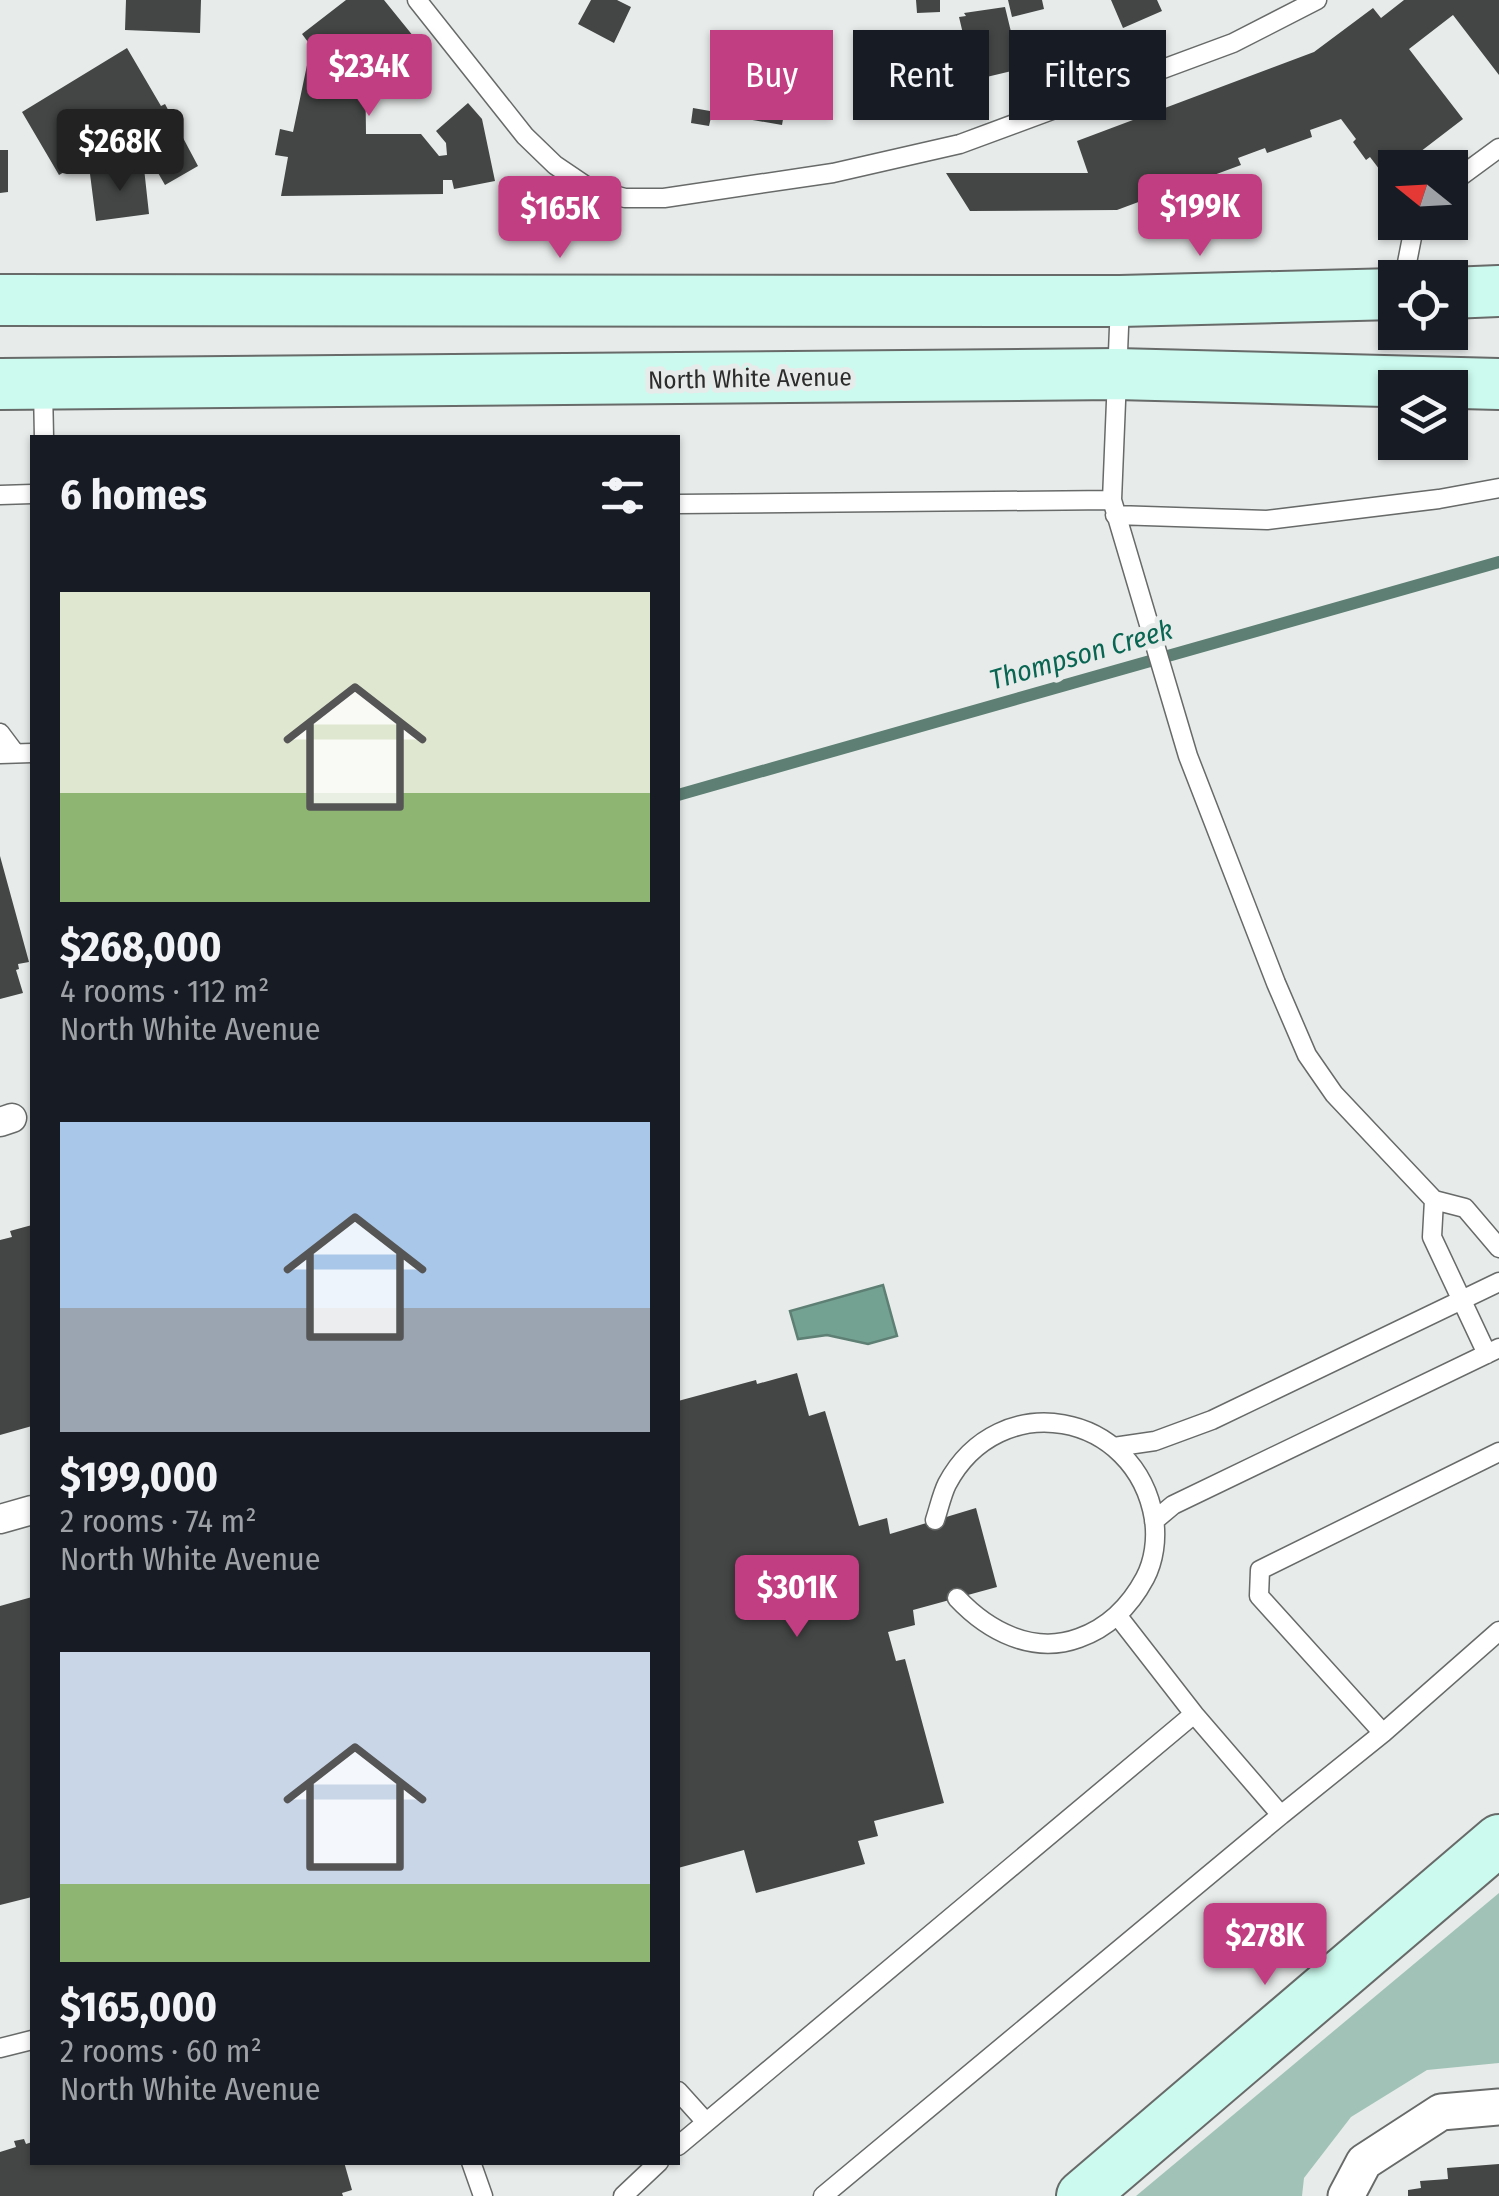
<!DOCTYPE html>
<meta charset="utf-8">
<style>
:root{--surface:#171b24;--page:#242831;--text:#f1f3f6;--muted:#9ea1a6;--accent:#c23e82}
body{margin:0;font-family:"Fira Sans Condensed",sans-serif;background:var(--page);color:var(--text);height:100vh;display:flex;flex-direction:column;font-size:38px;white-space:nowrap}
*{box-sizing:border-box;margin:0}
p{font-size:32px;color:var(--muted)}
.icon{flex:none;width:55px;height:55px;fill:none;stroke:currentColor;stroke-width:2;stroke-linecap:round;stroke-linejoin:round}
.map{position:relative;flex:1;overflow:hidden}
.details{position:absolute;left:30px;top:435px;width:650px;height:1730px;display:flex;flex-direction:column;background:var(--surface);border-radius:0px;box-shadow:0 2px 8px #0004}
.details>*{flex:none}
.guide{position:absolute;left:710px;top:30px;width:638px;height:90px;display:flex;gap:20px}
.needle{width:65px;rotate:288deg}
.fabs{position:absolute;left:1378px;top:150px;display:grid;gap:20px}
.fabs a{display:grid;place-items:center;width:90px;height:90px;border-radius:0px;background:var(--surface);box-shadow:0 2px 8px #0004;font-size:50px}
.price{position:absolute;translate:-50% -85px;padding:0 22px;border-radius:10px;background:var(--accent);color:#fff;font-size:32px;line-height:65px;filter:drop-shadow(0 2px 5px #0008)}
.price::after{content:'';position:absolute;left:50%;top:60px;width:30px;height:22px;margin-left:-15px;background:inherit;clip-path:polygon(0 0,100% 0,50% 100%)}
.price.on{background:#222;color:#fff}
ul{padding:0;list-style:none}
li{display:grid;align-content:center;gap:20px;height:530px;padding:0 30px}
li span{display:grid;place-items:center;height:310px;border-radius:0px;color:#555}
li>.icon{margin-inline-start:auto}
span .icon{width:180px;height:180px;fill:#fffc;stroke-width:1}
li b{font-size:42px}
h2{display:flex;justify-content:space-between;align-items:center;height:120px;padding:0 30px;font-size:42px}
.chip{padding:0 35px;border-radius:0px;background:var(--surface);box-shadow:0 2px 8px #0004;font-size:35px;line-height:90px}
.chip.on{background:var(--accent);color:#fff}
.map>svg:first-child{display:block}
.green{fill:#a1c3b7}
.water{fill:#73a293;stroke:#5d7f74;stroke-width:2.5}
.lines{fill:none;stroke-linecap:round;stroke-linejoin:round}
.stream{stroke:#5d7f74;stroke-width:12}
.building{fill:#434645}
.service-casing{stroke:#676a69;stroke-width:21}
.pedestrian-casing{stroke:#676a69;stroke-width:31}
.minor-casing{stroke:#676a69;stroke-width:39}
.secondary-casing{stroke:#676a69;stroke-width:54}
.service{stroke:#fff;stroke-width:18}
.pedestrian{stroke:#fff;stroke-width:28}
.minor{stroke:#fff;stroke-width:35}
.secondary{stroke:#ccfaee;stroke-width:50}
.labels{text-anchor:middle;stroke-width:10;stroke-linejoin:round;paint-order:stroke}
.street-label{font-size:25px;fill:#2b2c2b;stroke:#e7ebea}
.water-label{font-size:28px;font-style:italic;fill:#086652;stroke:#e7ebea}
</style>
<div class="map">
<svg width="1499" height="2196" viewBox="0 0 1499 2196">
<rect width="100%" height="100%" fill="#e7ebea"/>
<!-- green -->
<path class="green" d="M 1499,1893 L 1499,2063 L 1427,2070 L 1351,2117 L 1304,2178 L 1302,2196 L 1136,2196 Z"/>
<!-- water -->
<path class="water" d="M 883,1285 L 897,1336 L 868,1344 L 827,1335 L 798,1339 L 790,1311 Z"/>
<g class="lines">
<!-- stream -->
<path class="stream" d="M 678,795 L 1499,562"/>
</g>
<!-- building -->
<path class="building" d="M 126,0 L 201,0 L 200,33 L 125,30 Z
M 346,0 L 384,0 L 418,42 L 386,69 L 371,51 L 365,56 L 366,134 L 421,134 L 439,156 L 447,155 L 446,143 L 436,131 L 468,103 L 482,119 L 495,181 L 454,189 L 452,180 L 443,180 L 443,194 L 281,196 L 288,157 L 275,155 L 280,129 L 293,132 L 311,46 L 302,34 Z
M 591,0 L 617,0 L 631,7 L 614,43 L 578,24 Z
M 916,0 L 940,0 L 940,12 L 917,13 Z
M 1008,0 L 1042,0 L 1044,9 L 1012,17 Z
M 1111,0 L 1157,0 L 1162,11 L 1123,28 Z
M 1404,0 L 1499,0 L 1499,75 L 1453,15 L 1409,49 L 1463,119 L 1386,178 L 1370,157 L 1366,160 L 1353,142 L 1356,139 L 1341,119 L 1310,130 L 1312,137 L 1267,153 L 1265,148 L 1238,158 L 1241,165 L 1195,182 L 1193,176 L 1165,186 L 1168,191 L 1117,210 L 970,211 L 946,173 L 1088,173 L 1077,141 L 1314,52 L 1373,8 L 1381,18 Z
M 1005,7 L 1020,69 L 974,80 L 959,17 L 966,16 L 964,13 Z
M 127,48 L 161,106 L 165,104 L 198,166 L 165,185 L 153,164 L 137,167 L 133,160 L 129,162 L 117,142 L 59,175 L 22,112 Z
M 914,64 L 914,68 L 921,68 L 923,110 L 895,111 L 894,69 L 898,68 L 898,65 Z
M 717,74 L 789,86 L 782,125 L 712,113 L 709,126 L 691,123 L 693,108 L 710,111 Z
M 0,150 L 8,150 L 8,192 L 0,193 Z
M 144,168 L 149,214 L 96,221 L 90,174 Z
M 0,856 L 29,962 L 18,964 L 19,969 L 16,970 L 23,993 L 0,999 Z
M 32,1225 L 32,1426 L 0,1435 L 0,1240 L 12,1237 L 10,1231 Z
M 797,1373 L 809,1416 L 825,1411 L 859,1526 L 887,1518 L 890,1534 L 976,1508 L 997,1587 L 913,1610 L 915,1625 L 888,1632 L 896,1661 L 905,1659 L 944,1803 L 874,1821 L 878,1836 L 858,1841 L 865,1864 L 756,1893 L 744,1850 L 678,1868 L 678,1401 L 756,1380 L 757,1384 Z
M 32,1597 L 32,1897 L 0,1905 L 0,1606 Z
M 24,2139 L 26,2144 L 32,2142 L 32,2162 L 344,2162 L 352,2190 L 342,2193 L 343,2196 L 0,2196 L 0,2152 L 16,2147 L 14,2141 Z
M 1499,2164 L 1499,2196 L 1408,2196 L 1408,2190 L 1421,2188 L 1420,2181 L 1448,2179 L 1447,2168 Z"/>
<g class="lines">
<defs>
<path id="service" d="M 417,0 L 525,136 L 555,165 L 589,188 L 625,198 L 664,198 L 833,173 L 960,144 L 1233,43 L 1317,0
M 1450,184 L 1499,148
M 1404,278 L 1415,222
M 1120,303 L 1112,500 L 1188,756 L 1276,983 L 1307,1055 L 1334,1094 L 1434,1200 L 1465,1208 L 1499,1248
M 43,388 L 44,438
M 0,495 L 32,494
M 678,504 L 1112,500
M 1115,515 L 1267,520 L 1439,499 L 1499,488
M 0,733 L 15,753
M 0,754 L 32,753
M 1434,1200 L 1432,1237 L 1487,1354
M 1114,1447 L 1155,1441 L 1212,1420 L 1499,1282
M 935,1520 C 939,1508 942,1494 947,1484 C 999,1386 1136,1411 1154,1519 C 1157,1539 1154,1561 1145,1578 C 1130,1606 1110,1627 1079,1638 C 1033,1655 988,1631 957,1598
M 1154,1521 L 1173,1505 L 1499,1348
M 1194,1714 L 1281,1815 L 1383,1733 L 1499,1631
M 1383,1733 L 1259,1596 L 1260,1570 L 1499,1452
M 0,2048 L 32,2040
M 678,2091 L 705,2121
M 678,2146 L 1194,1714 L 1117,1615
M 471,2162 L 483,2196
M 623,2196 L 659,2162
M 823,2196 L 1281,1815"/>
<path id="pedestrian" d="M 0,1122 L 12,1118
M 0,1519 L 32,1510"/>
<path id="minor" d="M 1346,2196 L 1364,2162 L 1441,2112 L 1499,2107"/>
<path id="secondary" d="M 1450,293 L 1499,291
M 0,300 L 1120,301 L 1395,294
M 0,384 L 1117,374 L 1499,384
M 1082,2196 L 1499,1840"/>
</defs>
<!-- service casing -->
<use href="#service" class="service-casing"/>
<!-- pedestrian casing -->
<use href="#pedestrian" class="pedestrian-casing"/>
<!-- minor casing -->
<use href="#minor" class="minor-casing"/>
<!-- secondary casing -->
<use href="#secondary" class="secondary-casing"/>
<!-- service -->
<use href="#service" class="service"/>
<!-- pedestrian -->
<use href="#pedestrian" class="pedestrian"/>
<!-- minor -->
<use href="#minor" class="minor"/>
<!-- secondary -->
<use href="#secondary" class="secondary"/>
</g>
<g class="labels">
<!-- street labels -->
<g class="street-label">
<text transform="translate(750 378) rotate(-1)" y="9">North White Avenue</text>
</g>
<!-- water labels -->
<g class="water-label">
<text transform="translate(1081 654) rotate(-16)" y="10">Thompson Creek</text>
</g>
</g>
</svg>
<div class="fabs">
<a><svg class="needle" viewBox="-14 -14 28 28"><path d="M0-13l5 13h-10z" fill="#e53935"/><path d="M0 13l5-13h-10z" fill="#9ea1a6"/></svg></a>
<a><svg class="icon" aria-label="locate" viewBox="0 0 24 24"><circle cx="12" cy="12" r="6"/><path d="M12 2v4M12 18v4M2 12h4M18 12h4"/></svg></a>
<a><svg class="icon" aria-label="layers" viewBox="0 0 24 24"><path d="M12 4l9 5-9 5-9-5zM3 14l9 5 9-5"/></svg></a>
</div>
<b class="price" style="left:369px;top:119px">$234K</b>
<b class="price on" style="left:120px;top:194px">$268K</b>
<b class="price" style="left:1200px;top:259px">$199K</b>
<b class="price" style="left:560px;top:261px">$165K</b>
<b class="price" style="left:797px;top:1640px">$301K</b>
<b class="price" style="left:1265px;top:1988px">$278K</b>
<div class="guide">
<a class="chip on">Buy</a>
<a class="chip">Rent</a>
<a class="chip">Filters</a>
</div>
<section class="details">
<h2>6 homes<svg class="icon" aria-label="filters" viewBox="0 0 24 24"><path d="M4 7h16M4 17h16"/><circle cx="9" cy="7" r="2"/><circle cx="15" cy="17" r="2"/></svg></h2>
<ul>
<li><span style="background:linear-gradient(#dfe7d0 65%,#8fb573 0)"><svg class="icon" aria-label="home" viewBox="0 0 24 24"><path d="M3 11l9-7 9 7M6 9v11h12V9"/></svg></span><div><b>$268,000</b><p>4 rooms · 112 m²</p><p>North White Avenue</p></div></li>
<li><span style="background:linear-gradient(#a9c7e8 60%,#9aa5b1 0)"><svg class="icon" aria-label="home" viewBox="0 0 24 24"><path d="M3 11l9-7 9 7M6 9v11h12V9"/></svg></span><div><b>$199,000</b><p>2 rooms · 74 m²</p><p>North White Avenue</p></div></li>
<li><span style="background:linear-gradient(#c9d6e8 75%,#8fb573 0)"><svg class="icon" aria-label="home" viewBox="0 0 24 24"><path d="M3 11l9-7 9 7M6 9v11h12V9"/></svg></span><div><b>$165,000</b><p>2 rooms · 60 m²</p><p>North White Avenue</p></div></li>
</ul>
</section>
</div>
